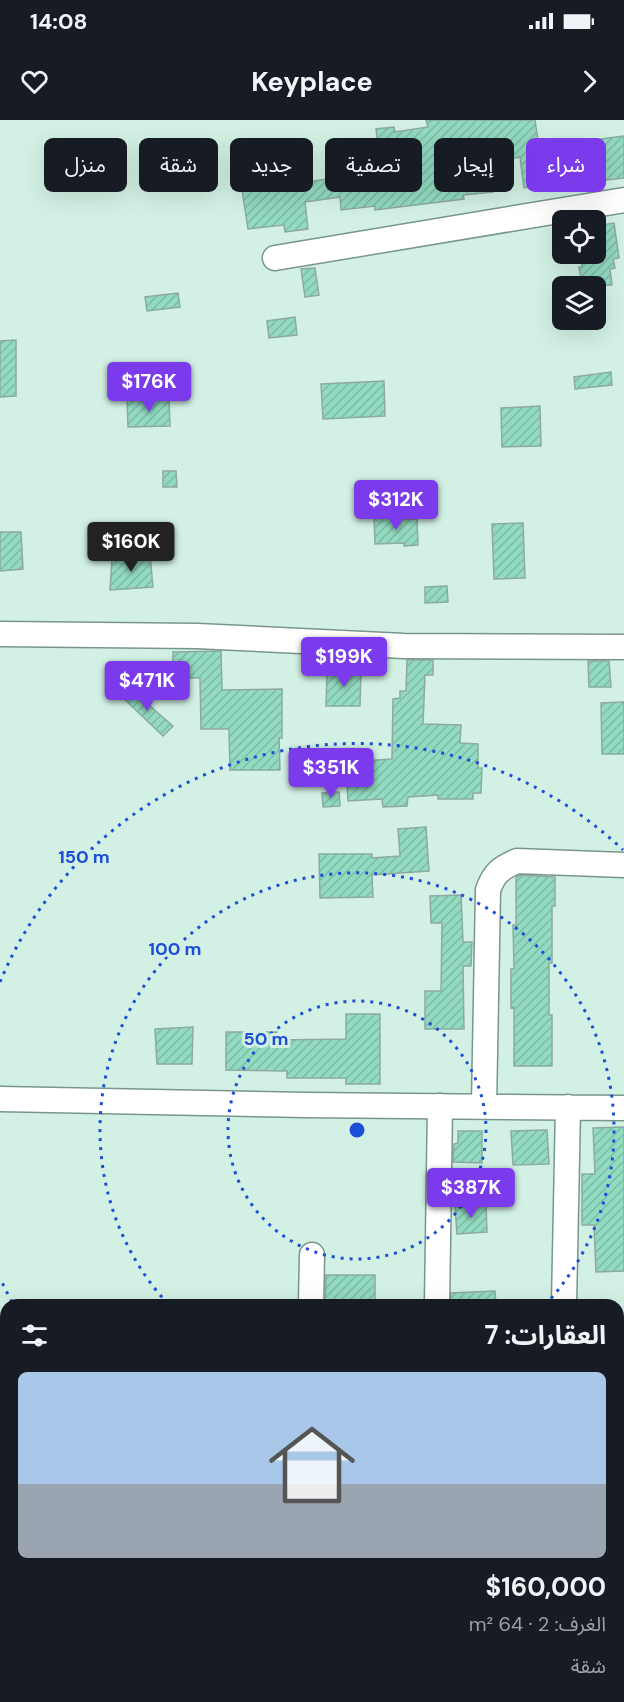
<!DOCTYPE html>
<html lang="ar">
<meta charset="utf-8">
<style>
:root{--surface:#171b24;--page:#242831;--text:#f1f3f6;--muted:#9ea1a6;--line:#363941;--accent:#7c3aed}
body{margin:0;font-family:"DM Sans","Noto Sans Arabic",sans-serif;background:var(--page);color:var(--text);direction:rtl;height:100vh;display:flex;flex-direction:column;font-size:22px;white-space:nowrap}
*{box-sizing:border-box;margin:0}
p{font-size:20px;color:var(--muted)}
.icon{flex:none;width:33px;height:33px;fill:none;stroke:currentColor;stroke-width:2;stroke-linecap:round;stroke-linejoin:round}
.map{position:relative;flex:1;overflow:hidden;direction:ltr}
.drawer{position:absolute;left:0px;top:1179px;width:624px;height:404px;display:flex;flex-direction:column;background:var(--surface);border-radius:18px 18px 0 0;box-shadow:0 6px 24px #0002;direction:rtl}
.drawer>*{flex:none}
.top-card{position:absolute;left:18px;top:18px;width:588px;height:54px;direction:rtl;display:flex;gap:12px}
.tools{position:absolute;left:552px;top:90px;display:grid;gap:12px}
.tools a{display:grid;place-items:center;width:54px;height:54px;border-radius:9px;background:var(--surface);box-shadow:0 6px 24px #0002;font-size:30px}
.price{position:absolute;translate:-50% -51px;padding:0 14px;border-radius:6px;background:var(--accent);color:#fff;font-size:20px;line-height:39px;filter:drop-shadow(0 2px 3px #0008)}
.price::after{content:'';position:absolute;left:50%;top:36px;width:18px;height:14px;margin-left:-9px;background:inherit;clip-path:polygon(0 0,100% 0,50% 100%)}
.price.on{background:#222;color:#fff}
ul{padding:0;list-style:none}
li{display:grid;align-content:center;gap:12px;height:318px;padding:0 18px}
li+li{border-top:2px solid var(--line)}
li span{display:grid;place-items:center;height:186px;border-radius:9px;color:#555}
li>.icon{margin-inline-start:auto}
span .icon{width:108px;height:108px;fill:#fffc;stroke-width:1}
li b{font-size:26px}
h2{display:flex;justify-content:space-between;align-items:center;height:72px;padding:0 18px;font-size:26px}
.tag{padding:0 21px;border-radius:9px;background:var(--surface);box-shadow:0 6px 24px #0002;font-size:21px;line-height:54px}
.tag.on{background:var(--accent);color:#fff}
.status{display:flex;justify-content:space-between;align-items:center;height:42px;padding:0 30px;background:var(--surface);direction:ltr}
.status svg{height:16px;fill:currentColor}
header{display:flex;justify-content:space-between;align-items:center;height:78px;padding:0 18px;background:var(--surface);font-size:27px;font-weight:700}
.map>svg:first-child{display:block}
.building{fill:url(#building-hatch);stroke:#8daa9f;stroke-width:1.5}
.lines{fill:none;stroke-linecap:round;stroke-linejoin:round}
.minor-casing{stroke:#79968a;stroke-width:27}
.minor{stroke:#fff;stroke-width:24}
.ring{fill:none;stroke:#1d4ed8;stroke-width:3;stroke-dasharray:3 6}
.centre{fill:#1d4ed8;stroke:#d2f1e4;stroke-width:3}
.ring-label{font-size:18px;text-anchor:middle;font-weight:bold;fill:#1d4ed8;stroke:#d2f1e4;stroke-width:6;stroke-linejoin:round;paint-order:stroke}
</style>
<div class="status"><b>14:08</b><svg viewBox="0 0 49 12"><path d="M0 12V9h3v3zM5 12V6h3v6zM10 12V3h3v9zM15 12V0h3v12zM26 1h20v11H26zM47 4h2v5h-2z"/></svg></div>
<header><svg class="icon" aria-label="forward" viewBox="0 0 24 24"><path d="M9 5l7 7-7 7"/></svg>Keyplace<svg class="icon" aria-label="heart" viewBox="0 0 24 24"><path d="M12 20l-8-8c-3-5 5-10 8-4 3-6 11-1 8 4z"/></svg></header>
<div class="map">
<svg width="624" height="1582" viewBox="0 0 624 1582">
<defs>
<pattern id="building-hatch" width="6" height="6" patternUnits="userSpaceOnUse" patternTransform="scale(1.5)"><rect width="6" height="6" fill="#92dac0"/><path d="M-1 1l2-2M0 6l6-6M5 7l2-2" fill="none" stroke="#7dbba5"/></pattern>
</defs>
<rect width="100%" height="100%" fill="#d2f1e4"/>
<!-- building -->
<path class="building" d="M 426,0 L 535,0 L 539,27 L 624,16 L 624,58 L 590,62 L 589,56 L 581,57 L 578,36 L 549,41 L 552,64 L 524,68 L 520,37 L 490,42 L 493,72 L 463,75 L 464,79 L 375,90 L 375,86 L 341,90 L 340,77 L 305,82 L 308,109 L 285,112 L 284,105 L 248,109 L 242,70 L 328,59 L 329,62 L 382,55 L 376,9 L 394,7 L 395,12 L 428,7 Z
M 614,103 L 619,138 L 613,139 L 615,148 L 610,149 L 612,165 L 582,166 L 579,147 L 582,147 L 580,134 L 596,134 L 596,106 Z
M 315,148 L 319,175 L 305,177 L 301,149 Z
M 178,173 L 180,187 L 147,191 L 145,177 Z
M 295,197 L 297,215 L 269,218 L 267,201 Z
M 16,220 L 16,276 L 0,277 L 0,221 Z
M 611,252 L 612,265 L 575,269 L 574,257 Z
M 384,261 L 385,296 L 323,299 L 321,264 Z
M 169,278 L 170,306 L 128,307 L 127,280 Z
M 540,286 L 541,326 L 502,327 L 501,288 Z
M 163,351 L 176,351 L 177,367 L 163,367 Z
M 399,395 L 400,400 L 417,399 L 418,425 L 404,426 L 404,423 L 375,424 L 374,396 Z
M 523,403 L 525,458 L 494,459 L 492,404 Z
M 0,412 L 21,412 L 23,449 L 0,451 Z
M 150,435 L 153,467 L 110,470 L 112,438 Z
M 447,466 L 448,482 L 425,483 L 425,467 Z
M 221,531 L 222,570 L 282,569 L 282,618 L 279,618 L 280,650 L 230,650 L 229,609 L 201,609 L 200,558 L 173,558 L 173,532 Z
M 407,540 L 433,540 L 433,555 L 425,555 L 423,604 L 461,605 L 460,623 L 478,624 L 478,648 L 482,648 L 481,673 L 473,673 L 473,679 L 438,679 L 438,675 L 408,677 L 407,686 L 383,687 L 382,679 L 348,681 L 346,654 L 363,653 L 362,641 L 392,639 L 393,579 L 400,578 L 400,571 L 406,571 Z
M 588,541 L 609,541 L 611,567 L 589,567 Z
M 327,550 L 361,550 L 360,586 L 326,586 Z
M 128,567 L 173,606 L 163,616 L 120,575 Z
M 624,582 L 624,634 L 602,634 L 601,583 Z
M 339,672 L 340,686 L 323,687 L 322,673 Z
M 426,707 L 429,751 L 372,755 L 373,777 L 320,778 L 319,734 L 372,734 L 372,738 L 400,736 L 398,709 Z
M 520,755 L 555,757 L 555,786 L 552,786 L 552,843 L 549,843 L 549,895 L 552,895 L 552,946 L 514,946 L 514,887 L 511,888 L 511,849 L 514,849 L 513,805 L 516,805 L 516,757 Z
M 461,775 L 463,822 L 472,822 L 471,846 L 463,846 L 464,909 L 425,909 L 425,871 L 441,871 L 442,803 L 431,803 L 430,776 Z
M 346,894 L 380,894 L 380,964 L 346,964 L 346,958 L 287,958 L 287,951 L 226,950 L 226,912 L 277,912 L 277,920 L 346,919 Z
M 193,907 L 192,944 L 157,944 L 155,909 Z
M 624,1007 L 624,1151 L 596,1152 L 594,1105 L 582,1105 L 582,1054 L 595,1054 L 593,1008 Z
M 547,1010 L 549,1044 L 513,1045 L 511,1011 Z
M 458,1011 L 482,1011 L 482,1043 L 453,1042 L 454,1024 L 458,1023 Z
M 486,1085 L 487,1112 L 457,1114 L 455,1087 Z
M 326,1155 L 375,1155 L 375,1185 L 325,1185 Z
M 495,1171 L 496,1185 L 451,1185 L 451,1173 Z"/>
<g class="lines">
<defs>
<path id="minor" d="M 275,138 L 624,80
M 0,514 L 197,516 L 404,526 L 624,527
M 0,979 L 306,985 L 624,988
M 484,986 L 488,770 C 494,753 501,748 517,741 L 624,745
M 311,1185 L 312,1135
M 437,1185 L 440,986
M 564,1185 L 568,987
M 618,1488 L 624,1488"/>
</defs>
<!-- minor casing -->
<use href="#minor" class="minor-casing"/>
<!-- minor -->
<use href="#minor" class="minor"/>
</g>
<!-- distance rings -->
<g class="ring">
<circle cx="357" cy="1010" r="129"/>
<path d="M168 1184A257 257 0 1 1 546 1184"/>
<path d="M12 1182A386 386 0 0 1 0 1158M0 862A386 386 0 0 1 623 730"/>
</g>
<circle cx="357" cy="1010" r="9" class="centre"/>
<g class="ring-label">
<text x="84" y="743">150 m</text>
<text x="175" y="835">100 m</text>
<text x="266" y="925">50 m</text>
</g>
</svg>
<div class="tools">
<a><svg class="icon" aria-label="locate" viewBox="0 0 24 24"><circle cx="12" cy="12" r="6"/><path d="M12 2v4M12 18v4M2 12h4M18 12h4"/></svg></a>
<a><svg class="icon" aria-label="layers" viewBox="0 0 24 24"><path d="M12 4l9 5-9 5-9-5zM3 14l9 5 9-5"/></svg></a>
</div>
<b class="price" style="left:149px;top:293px">$176K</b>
<b class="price" style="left:396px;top:411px">$312K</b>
<b class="price on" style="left:131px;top:453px">$160K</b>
<b class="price" style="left:344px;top:568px">$199K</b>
<b class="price" style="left:147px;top:592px">$471K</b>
<b class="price" style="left:331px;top:679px">$351K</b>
<b class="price" style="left:471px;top:1099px">$387K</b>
<div class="top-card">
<a class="tag on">شراء</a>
<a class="tag">إيجار</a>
<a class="tag">تصفية</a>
<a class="tag">جديد</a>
<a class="tag">شقة</a>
<a class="tag">منزل</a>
</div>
<section class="drawer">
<h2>العقارات: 7<svg class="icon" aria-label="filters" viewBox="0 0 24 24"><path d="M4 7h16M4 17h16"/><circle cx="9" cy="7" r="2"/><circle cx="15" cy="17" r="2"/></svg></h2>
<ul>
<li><span style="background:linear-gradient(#a9c7e8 60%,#9aa5b1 0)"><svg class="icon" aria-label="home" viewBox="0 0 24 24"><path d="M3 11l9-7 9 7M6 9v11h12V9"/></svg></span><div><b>$160,000</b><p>الغرف: 2 · 64 m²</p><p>شقة</p></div></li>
</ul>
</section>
</div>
